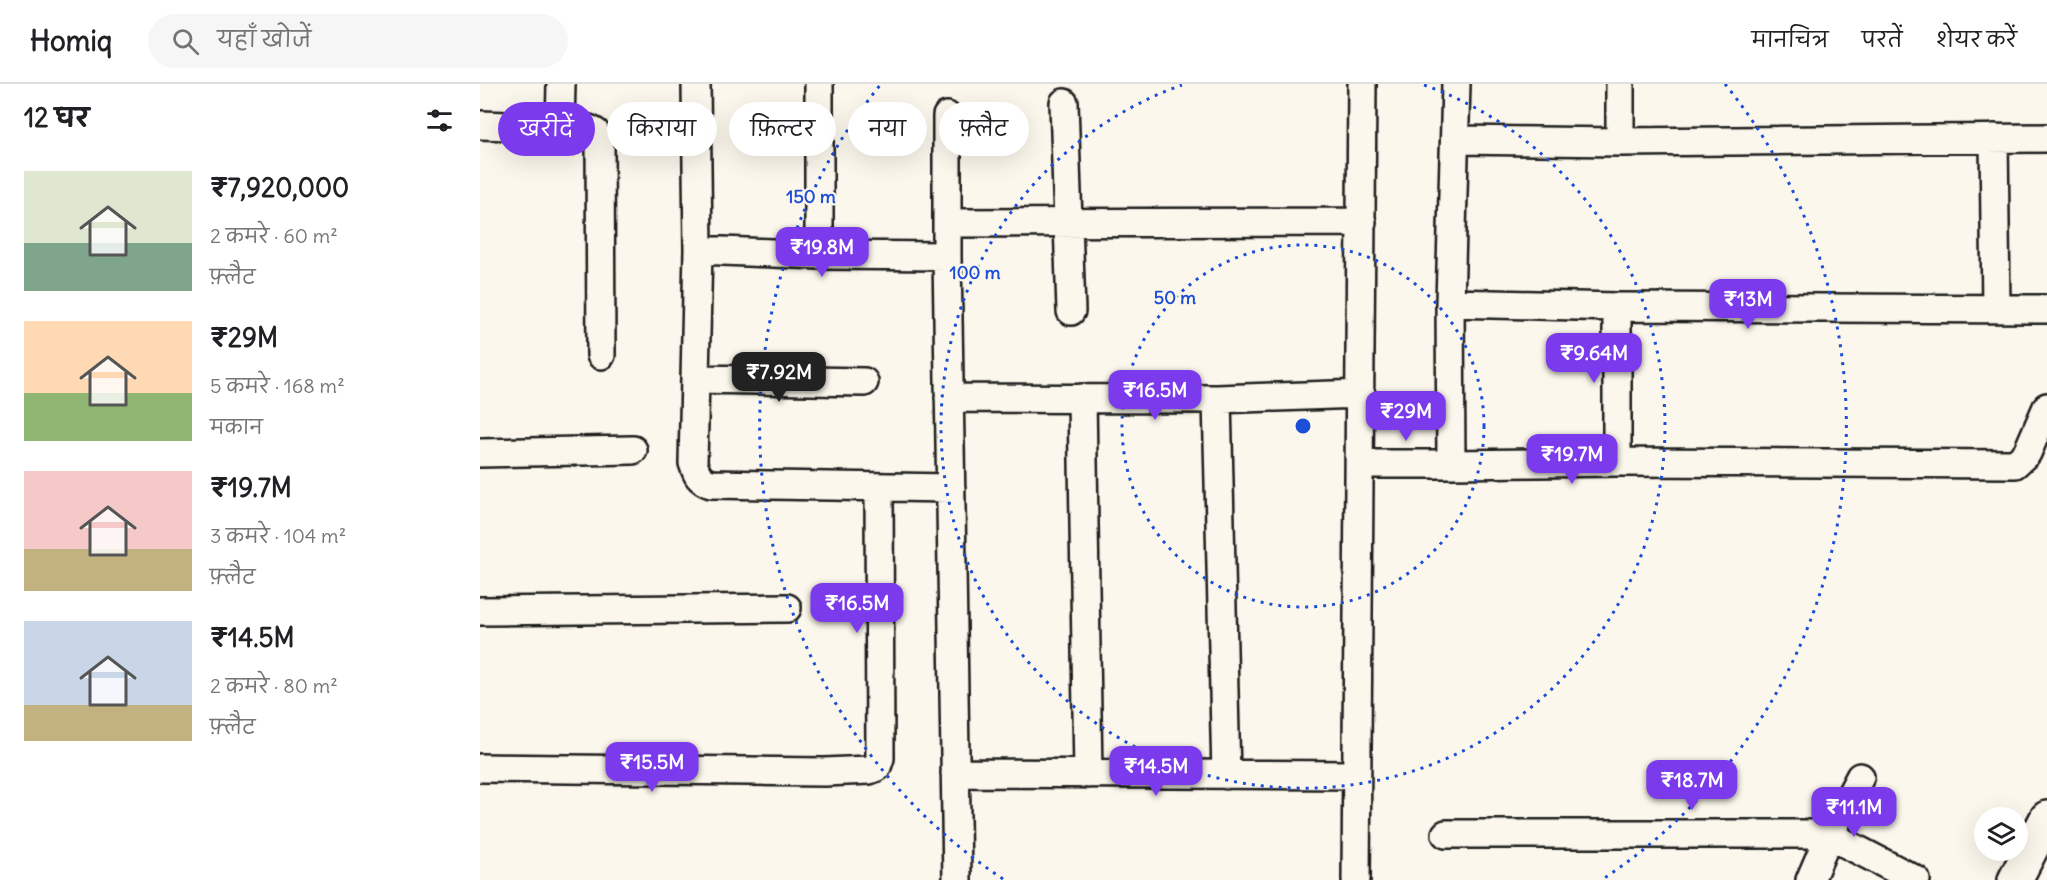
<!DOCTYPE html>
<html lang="hi">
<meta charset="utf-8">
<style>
:root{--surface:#fff;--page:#f6f6f6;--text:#202124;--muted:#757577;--line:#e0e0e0;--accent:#7c3aed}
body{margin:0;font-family:Delius,"Playpen Sans Deva",sans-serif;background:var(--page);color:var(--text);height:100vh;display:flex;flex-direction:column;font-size:22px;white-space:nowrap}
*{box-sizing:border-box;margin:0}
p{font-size:20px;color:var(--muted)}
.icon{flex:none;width:33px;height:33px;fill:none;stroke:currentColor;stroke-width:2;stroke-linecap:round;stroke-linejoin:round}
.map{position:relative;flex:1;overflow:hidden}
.panel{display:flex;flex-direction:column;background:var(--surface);width:480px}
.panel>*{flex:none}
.hud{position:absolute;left:18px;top:18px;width:570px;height:54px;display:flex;gap:12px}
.controls{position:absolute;left:1494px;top:723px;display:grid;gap:12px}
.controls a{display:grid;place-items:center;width:54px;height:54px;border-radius:50%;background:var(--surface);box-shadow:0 6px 24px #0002;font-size:30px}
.price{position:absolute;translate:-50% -51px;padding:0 14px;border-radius:12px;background:var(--accent);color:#fff;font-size:20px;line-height:39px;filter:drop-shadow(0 2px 3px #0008)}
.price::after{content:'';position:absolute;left:50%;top:36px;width:18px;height:14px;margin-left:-9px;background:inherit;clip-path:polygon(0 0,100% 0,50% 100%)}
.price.current{background:#222;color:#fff}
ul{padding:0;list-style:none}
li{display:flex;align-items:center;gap:18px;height:150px;padding:0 24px}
li span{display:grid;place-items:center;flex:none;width:168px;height:120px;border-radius:0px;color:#555}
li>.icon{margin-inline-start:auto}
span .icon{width:72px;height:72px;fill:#fffc;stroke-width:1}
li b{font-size:26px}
h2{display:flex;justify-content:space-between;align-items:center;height:72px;padding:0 24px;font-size:26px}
.chip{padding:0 21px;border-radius:27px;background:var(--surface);box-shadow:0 6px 24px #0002;font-size:21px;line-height:54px}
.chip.current{background:var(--accent);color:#fff}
header{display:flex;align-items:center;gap:36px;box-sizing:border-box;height:84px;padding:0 30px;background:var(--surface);border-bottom:2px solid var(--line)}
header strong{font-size:28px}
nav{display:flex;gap:33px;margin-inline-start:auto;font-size:21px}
.search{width:420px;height:54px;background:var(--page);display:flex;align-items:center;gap:15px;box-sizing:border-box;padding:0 21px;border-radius:33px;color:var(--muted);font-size:22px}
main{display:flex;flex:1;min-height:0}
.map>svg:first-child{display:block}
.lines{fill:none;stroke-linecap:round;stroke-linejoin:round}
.minor-casing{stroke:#1c1c1c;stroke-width:32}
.secondary-casing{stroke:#1c1c1c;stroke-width:38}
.minor{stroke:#fbf7ec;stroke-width:27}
.secondary{stroke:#fbf7ec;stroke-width:33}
.ring{fill:none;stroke:#1d4ed8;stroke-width:3;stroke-dasharray:3 6}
.centre{fill:#1d4ed8;stroke:#fbf7ec;stroke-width:3}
.ring-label{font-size:18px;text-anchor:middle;font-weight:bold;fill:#1d4ed8;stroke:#fbf7ec;stroke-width:4.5;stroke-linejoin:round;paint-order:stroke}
</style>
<header>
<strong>Homiq</strong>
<div class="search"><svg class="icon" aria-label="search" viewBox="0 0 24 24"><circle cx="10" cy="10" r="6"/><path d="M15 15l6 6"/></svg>यहाँ खोजें</div>
<nav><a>मानचित्र</a><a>परतें</a><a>शेयर करें</a></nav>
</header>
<main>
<section class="panel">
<h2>12 घर<svg class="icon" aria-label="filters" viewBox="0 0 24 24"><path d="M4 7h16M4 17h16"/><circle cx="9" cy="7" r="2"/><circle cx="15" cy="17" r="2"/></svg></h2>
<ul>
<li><span style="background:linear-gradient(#dfe7d0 60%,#7fa58c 0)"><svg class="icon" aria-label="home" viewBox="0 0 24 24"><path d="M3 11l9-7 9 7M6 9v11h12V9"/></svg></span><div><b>₹7,920,000</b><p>2 कमरे · 60 m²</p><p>फ़्लैट</p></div></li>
<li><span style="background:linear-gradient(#ffd9b3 60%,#8fb573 0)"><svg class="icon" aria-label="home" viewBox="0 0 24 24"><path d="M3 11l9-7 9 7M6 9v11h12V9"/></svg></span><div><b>₹29M</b><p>5 कमरे · 168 m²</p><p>मकान</p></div></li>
<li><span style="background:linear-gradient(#f6c9c9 65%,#c2b280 0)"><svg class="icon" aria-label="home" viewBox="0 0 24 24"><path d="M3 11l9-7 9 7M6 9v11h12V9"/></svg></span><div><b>₹19.7M</b><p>3 कमरे · 104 m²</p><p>फ़्लैट</p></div></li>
<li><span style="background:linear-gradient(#c9d6e8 70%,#c2b280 0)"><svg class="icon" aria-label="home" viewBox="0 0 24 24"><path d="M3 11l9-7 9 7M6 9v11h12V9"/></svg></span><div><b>₹14.5M</b><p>2 कमरे · 80 m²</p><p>फ़्लैट</p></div></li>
</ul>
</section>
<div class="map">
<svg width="1567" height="796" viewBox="0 0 1567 796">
<rect width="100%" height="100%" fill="#fbf7ec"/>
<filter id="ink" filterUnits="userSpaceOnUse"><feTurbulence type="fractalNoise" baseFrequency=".0167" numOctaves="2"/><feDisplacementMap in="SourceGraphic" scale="12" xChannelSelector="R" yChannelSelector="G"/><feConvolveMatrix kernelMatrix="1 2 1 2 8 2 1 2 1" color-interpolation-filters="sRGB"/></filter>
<g filter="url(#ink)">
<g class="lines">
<defs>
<path id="minor" d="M 216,0 L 218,166 L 213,379 C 217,391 219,396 231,400 L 471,404
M 339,0 L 339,171
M 976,0 L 970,219 L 971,380 L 1137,378 L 1535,380 L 1547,369 L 1567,323
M 1140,0 L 1140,58
M 584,19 L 591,227
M 467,32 L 467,172 L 477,796
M 0,41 L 109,45 L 115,48 L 120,58 L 121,271
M 80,44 L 81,0
M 1514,54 L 1516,225
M 975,56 L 1140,58 L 1567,54
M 467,139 L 882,138
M 218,166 L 339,171 L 467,172
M 970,219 L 1137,223 L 1567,225
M 215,295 L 384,298
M 469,314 L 737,315 L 881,310
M 602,314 L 608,690
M 737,315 L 746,691
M 0,369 L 153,366
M 1137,378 L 1137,223
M 881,380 L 971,380
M 0,527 L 307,524
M 0,684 L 345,688 L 389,686 L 397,683 L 400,674 L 399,403
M 475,689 L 876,691
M 966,750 L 1340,750 L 1353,753 L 1436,796
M 876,796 L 882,0
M 1330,796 L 1349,752 L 1380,693"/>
<path id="secondary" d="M 1535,796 L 1567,734"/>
</defs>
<!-- minor casing -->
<use href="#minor" class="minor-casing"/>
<!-- secondary casing -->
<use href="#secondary" class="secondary-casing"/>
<!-- minor -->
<use href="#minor" class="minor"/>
<!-- secondary -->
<use href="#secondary" class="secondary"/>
</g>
</g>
<!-- distance rings -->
<g class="ring">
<circle cx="823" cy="342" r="181"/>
<path d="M944 1A362 362 0 1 1 702 1"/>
<path d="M523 795A543 543 0 0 1 401 0M1245 0A543 543 0 0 1 1123 795"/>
</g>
<circle cx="823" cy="342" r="9" class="centre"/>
<g class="ring-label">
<text x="331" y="119">150 m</text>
<text x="495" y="195">100 m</text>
<text x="695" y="220">50 m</text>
</g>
</svg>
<div class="controls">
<a><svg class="icon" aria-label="layers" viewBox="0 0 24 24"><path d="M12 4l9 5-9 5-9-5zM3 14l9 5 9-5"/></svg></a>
</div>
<b class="price" style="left:342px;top:194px">₹19.8M</b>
<b class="price" style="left:1268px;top:246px">₹13M</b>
<b class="price" style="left:1114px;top:300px">₹9.64M</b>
<b class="price current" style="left:299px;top:319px">₹7.92M</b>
<b class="price" style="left:675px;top:337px">₹16.5M</b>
<b class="price" style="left:926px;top:358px">₹29M</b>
<b class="price" style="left:1092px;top:401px">₹19.7M</b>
<b class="price" style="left:377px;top:550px">₹16.5M</b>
<b class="price" style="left:172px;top:709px">₹15.5M</b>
<b class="price" style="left:676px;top:713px">₹14.5M</b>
<b class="price" style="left:1212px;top:727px">₹18.7M</b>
<b class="price" style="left:1374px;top:754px">₹11.1M</b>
<div class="hud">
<a class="chip current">खरीदें</a>
<a class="chip">किराया</a>
<a class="chip">फ़िल्टर</a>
<a class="chip">नया</a>
<a class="chip">फ़्लैट</a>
</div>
</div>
</main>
